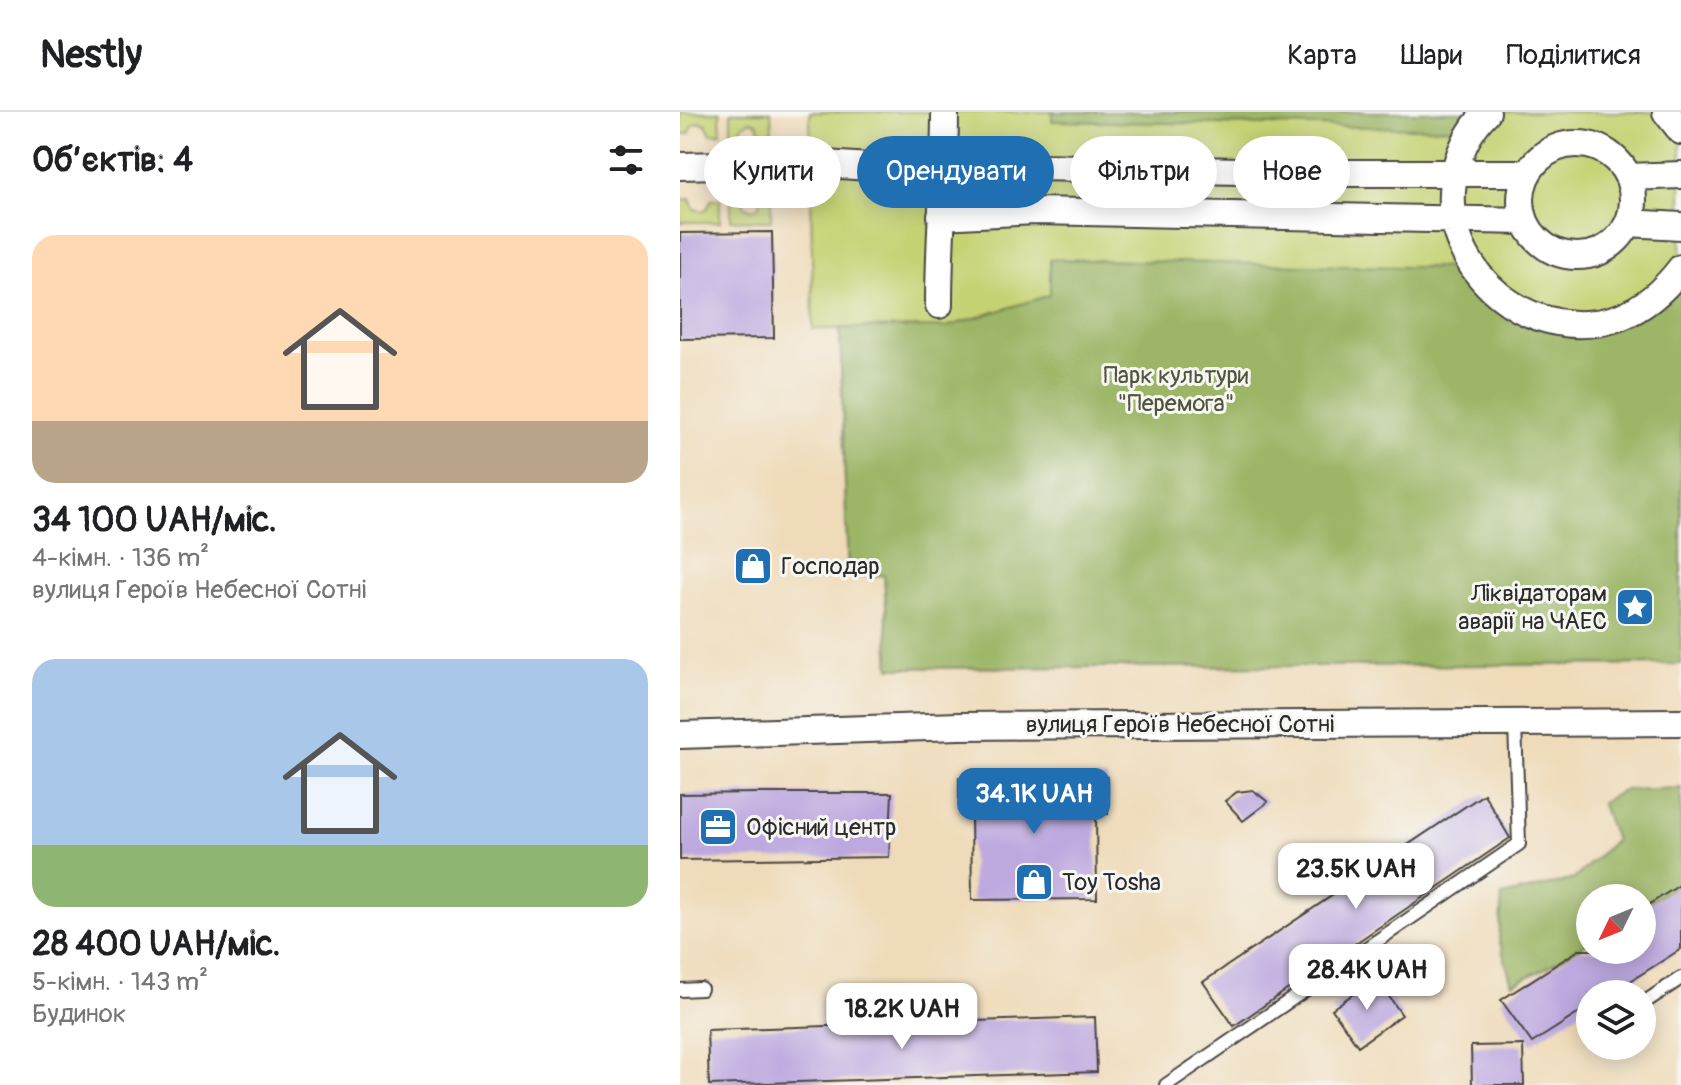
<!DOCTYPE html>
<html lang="uk">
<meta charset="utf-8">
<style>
:root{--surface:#fff;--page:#f6f6f6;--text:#202124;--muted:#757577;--line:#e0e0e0;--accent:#1f6fb2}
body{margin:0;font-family:Pangolin,sans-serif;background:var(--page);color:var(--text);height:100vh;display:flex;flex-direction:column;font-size:30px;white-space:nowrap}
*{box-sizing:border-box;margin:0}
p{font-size:26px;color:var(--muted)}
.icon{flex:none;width:44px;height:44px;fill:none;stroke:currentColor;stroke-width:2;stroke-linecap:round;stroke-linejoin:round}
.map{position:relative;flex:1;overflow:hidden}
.drawer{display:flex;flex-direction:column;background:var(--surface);width:680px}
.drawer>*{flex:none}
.guide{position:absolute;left:24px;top:24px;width:760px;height:72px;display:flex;gap:16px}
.needle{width:52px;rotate:227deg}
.controls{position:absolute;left:896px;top:772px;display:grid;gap:16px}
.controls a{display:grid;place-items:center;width:80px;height:80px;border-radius:50%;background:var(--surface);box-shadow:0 4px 20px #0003;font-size:40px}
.price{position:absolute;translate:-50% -68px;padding:0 18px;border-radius:16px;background:#fff;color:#222;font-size:26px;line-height:52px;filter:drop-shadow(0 2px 4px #0008)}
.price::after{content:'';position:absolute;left:50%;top:48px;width:24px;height:18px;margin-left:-12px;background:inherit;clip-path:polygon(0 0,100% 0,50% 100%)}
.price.selected{background:var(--accent);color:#fff}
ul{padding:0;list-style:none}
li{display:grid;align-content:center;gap:16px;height:424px;padding:0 32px}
li span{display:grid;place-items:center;height:248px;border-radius:24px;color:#555}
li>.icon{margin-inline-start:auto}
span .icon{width:144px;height:144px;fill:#fffc;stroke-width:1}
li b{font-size:34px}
h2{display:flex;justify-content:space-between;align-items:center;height:96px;padding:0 32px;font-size:34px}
.chip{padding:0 28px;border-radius:36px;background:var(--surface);box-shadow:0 4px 20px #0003;font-size:28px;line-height:72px}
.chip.selected{background:var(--accent);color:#fff}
header{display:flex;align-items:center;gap:48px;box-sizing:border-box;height:112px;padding:0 40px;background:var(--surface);border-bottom:2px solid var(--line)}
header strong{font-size:38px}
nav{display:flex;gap:44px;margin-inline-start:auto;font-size:28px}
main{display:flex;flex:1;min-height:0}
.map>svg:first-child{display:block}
.green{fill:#c6d375;stroke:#787f50;stroke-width:2}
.forest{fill:#9cb566;stroke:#647048;stroke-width:2}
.building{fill:#bda9df}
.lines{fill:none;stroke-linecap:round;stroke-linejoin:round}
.lane-casing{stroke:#484540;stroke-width:16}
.street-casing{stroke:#484540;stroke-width:30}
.lane{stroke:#fff;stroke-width:12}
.street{stroke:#fff;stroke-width:26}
.labels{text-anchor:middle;stroke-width:6;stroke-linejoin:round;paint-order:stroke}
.park-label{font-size:24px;fill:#52553e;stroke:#f6f6f2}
.poi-label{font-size:24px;fill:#2b2b2b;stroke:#f6f6f2;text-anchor:start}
.street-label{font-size:24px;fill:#2b2b2b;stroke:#f6f6f2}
</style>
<header>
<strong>Nestly</strong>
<nav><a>Карта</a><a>Шари</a><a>Поділитися</a></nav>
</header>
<main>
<section class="drawer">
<h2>Об’єктів: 4<svg class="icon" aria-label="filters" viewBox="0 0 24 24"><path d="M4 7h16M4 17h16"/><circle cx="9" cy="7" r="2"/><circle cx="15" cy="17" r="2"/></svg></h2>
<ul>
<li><span style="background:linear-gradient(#ffd9b3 75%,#b9a48a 0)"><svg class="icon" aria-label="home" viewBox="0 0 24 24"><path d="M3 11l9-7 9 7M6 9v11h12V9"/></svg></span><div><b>34 100 UAH/міс.</b><p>4-кімн. · 136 m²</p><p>вулиця Героїв Небесної Сотні</p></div></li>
<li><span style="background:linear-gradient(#a9c7e8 75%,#8fb573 0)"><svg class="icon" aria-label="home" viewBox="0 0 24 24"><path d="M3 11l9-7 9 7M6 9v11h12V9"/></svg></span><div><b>28 400 UAH/міс.</b><p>5-кімн. · 143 m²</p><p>Будинок</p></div></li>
</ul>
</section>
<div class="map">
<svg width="1001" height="973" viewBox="0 0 1001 973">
<rect width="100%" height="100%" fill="#f6f6f2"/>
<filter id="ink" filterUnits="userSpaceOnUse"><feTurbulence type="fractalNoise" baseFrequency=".0125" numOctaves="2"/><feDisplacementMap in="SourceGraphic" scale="16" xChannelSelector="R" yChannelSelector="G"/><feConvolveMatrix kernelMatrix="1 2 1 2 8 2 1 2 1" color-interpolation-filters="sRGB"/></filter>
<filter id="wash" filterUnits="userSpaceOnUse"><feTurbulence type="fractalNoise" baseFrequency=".006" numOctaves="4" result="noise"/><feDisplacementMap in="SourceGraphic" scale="32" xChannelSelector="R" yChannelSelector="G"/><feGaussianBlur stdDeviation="1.8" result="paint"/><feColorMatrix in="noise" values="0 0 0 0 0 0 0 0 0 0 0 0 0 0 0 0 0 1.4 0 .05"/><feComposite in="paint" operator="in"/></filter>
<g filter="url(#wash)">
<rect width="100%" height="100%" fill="#efdbb9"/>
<!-- green -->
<path class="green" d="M 0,0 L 40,0 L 41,21 L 31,22 L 26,12 L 19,10 L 13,13 L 9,22 L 1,22 Z
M 51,0 L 91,0 L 92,20 L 81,20 L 77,11 L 70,9 L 62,14 L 60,21 L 51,21 Z
M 130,0 L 1001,0 L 1001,552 L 210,556 L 204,463 L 168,465 L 160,217 L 133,217 Z
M 51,86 L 61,86 L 65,95 L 72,98 L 78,95 L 82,86 L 91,86 L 91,109 L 51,108 Z
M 10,87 L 14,97 L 21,99 L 27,97 L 31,88 L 40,87 L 40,110 L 0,110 L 0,88 Z"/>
<!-- forest -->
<path class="forest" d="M 372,0 L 807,0 L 793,17 L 372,9 Z
M 370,147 L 665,154 L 792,156 L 806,173 L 898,212 L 1001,164 L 1001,552 L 210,556 L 204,463 L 168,465 L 160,216 L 266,215 L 370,183 Z
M 1001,676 L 1001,770 L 962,795 L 962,786 L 910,786 L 910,829 L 866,856 L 832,872 L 819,828 L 822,784 L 894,767 L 935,728 L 921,690 L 944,678 Z"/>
<g id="blocks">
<!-- building -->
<path class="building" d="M 92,120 L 94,226 L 0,227 L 0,121 Z
M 427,665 L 428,702 L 416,702 L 417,787 L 292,788 L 291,699 L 279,699 L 279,666 Z
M 573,678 L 588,690 L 563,709 L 545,689 L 557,680 Z
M 80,681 L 212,681 L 209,745 L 0,748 L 0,682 Z
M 804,682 L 830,726 L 554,914 L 523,870 Z
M 1001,772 L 1001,837 L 930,882 L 910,882 L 910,894 L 852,931 L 821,888 L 899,838 L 962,838 L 962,797 Z
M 696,866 L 722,903 L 678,934 L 652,897 Z
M 415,905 L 417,960 L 29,973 L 27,918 Z
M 843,933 L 844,973 L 792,973 L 791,934 Z"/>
</g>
</g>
<g filter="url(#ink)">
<use href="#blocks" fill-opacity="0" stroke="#484540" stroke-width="2"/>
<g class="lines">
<defs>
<path id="lane" d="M 0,878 L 21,877
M 962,892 L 1001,866
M 486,973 L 839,732 L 835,611"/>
<path id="street" d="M 807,0 C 788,19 777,44 773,70 C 760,161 854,236 940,205 C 966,195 985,177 1001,156
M 986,0 L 1001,19
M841 88a56 56 0 1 1 112 0a56 56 0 1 1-112 0Z
M 0,54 L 130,51 L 265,60 L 354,55 L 663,61 L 847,61
M 948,65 L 1001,63
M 261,104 L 355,99 L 845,109
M 948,111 L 1001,114
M 259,193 C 259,129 265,64 265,0
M 0,623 L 279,614 L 1001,610"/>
</defs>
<!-- lane casing -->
<use href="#lane" class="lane-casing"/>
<!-- street casing -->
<use href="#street" class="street-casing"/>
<!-- lane -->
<use href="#lane" class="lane"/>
<!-- street -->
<use href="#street" class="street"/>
</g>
</g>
<!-- icons -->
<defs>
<symbol id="shop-square" viewBox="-11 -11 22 22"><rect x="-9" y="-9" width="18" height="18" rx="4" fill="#1f6fb2" stroke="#f6f6f2"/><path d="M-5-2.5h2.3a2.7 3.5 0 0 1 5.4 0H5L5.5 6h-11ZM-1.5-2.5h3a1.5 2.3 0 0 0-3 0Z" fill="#fff"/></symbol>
<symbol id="sight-square" viewBox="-11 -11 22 22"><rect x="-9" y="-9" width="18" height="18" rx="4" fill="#1f6fb2" stroke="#f6f6f2"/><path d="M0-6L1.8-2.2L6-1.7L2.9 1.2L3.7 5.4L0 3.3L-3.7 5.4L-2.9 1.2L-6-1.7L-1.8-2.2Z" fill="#fff"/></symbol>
<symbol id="office-square" viewBox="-11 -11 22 22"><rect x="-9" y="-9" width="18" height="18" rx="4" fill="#1f6fb2" stroke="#f6f6f2"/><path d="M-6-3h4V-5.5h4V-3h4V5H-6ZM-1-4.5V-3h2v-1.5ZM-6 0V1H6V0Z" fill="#fff"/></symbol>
</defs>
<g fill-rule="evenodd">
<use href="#shop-square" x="51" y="432" width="44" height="44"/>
<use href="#sight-square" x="933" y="473" width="44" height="44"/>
<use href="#office-square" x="16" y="693" width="44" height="44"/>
<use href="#shop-square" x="332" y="748" width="44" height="44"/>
</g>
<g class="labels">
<!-- park labels -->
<g class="park-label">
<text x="496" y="271">Парк культури<tspan x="496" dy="28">"Перемога"</tspan></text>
</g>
<!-- poi labels -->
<g class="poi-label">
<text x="101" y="462">Господар</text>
<text x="927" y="489" text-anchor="end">Ліквідаторам<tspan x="927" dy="28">аварії на ЧАЕС</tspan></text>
<text x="66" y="723">Офісний центр</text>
<text x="382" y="778">Toy Tosha</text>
</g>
<!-- street labels -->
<g class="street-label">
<text x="500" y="620">вулиця Героїв Небесної Сотні</text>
</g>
</g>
</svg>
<div class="controls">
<a><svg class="needle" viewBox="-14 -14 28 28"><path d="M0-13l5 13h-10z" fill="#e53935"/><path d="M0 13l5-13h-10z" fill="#757577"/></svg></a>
<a><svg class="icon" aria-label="layers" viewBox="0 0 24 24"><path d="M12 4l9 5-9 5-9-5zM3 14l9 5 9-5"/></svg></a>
</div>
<b class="price selected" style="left:354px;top:724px">34.1K UAH</b>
<b class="price" style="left:676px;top:799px">23.5K UAH</b>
<b class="price" style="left:687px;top:900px">28.4K UAH</b>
<b class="price" style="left:222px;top:939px">18.2K UAH</b>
<div class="guide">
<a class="chip">Купити</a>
<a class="chip selected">Орендувати</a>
<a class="chip">Фільтри</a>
<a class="chip">Нове</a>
</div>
</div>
</main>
